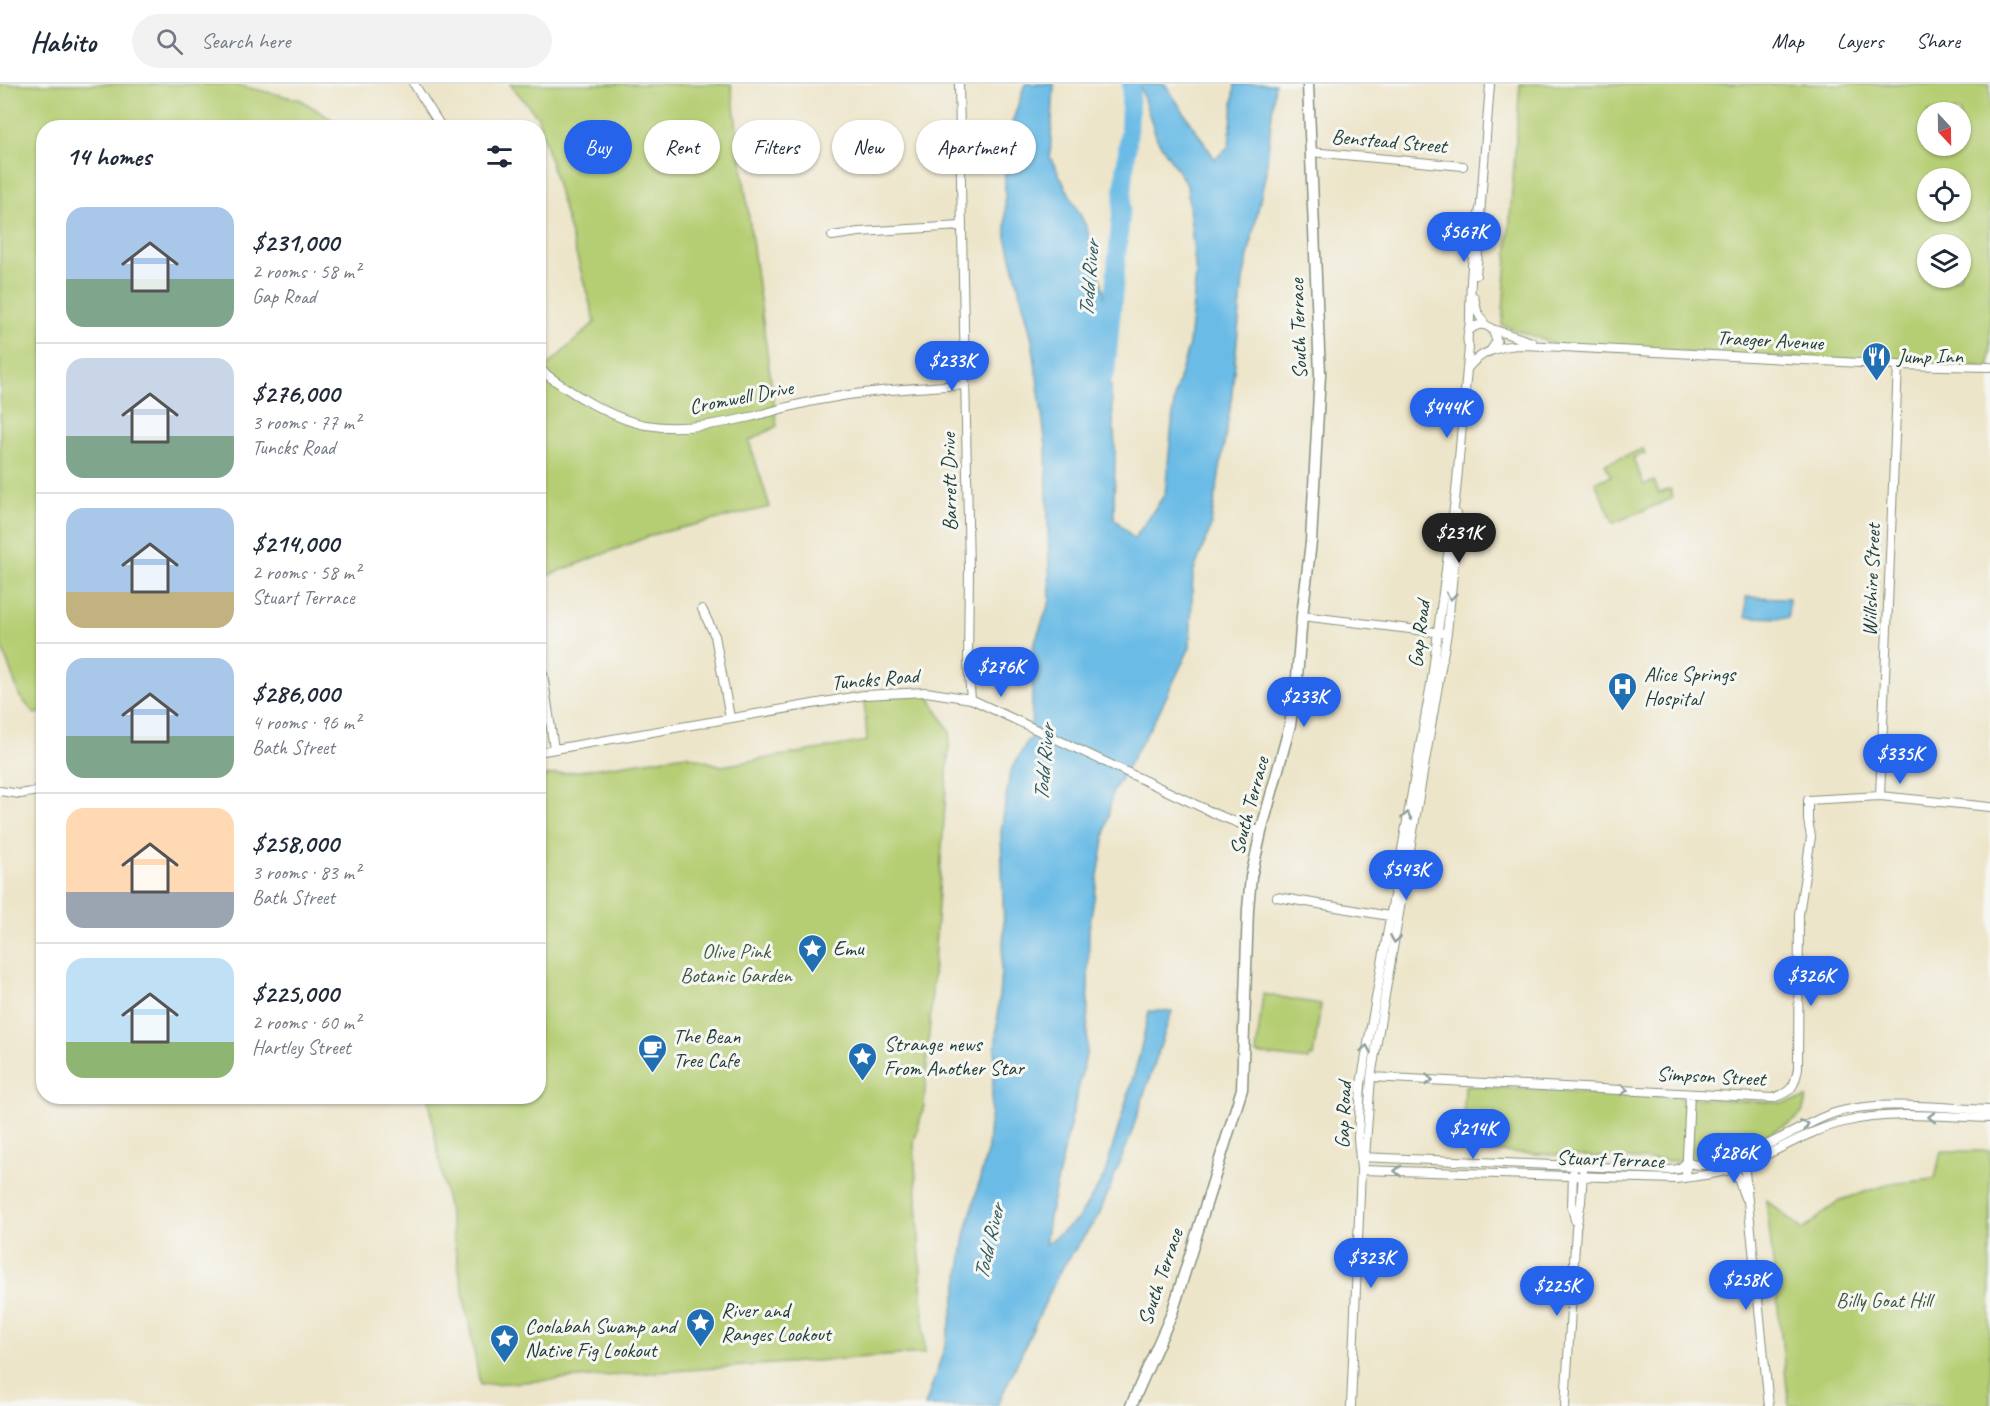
<!DOCTYPE html>
<meta charset="utf-8">
<style>
:root{--surface:#fff;--page:#f2f2f3;--text:#1f2937;--muted:#747a83;--line:#e0e1e3;--accent:#2563eb}
body{margin:0;font-family:Caveat,sans-serif;background:var(--page);color:var(--text);height:100vh;display:flex;flex-direction:column;font-size:22px;white-space:nowrap}
*{box-sizing:border-box;margin:0}
p{font-size:20px;color:var(--muted)}
.icon{flex:none;width:33px;height:33px;fill:none;stroke:currentColor;stroke-width:2;stroke-linecap:round;stroke-linejoin:round}
.map{position:relative;flex:1;overflow:hidden}
.sheet{position:absolute;left:36px;top:36px;width:510px;height:984px;display:flex;flex-direction:column;background:var(--surface);border-radius:24px;box-shadow:0 2px 4px #0004}
.sheet>*{flex:none}
.banner{position:absolute;left:564px;top:36px;width:570px;height:54px;display:flex;gap:12px}
.needle{width:39px;rotate:158deg}
.tools{position:absolute;left:1917px;top:18px;display:grid;gap:12px}
.tools a{display:grid;place-items:center;width:54px;height:54px;border-radius:50%;background:var(--surface);box-shadow:0 2px 4px #0004;font-size:30px}
.price{position:absolute;translate:-50% -51px;padding:0 14px;border-radius:21px;background:var(--accent);color:#fff;font-size:20px;line-height:39px;filter:drop-shadow(0 2px 3px #0008)}
.price::after{content:'';position:absolute;left:50%;top:36px;width:18px;height:14px;margin-left:-9px;background:inherit;clip-path:polygon(0 0,100% 0,50% 100%)}
.price.selected{background:#222;color:#fff}
ul{padding:0;list-style:none}
li{display:flex;align-items:center;gap:18px;height:150px;padding:0 30px}
li+li{border-top:2px solid var(--line)}
li span{display:grid;place-items:center;flex:none;width:168px;height:120px;border-radius:18px;color:#555}
li>.icon{margin-inline-start:auto}
span .icon{width:72px;height:72px;fill:#fffc;stroke-width:1}
li b{font-size:26px}
h2{display:flex;justify-content:space-between;align-items:center;height:72px;padding:0 30px;font-size:26px}
.chip{padding:0 21px;border-radius:27px;background:var(--surface);box-shadow:0 2px 4px #0004;font-size:21px;line-height:54px}
.chip.selected{background:var(--accent);color:#fff}
header{display:flex;align-items:center;gap:36px;box-sizing:border-box;height:84px;padding:0 30px;background:var(--surface);border-bottom:2px solid var(--line)}
header strong{font-size:28px}
nav{display:flex;gap:33px;margin-inline-start:auto;font-size:21px}
.search{width:420px;height:54px;background:var(--page);display:flex;align-items:center;gap:15px;box-sizing:border-box;padding:0 21px;border-radius:33px;color:var(--muted);font-size:22px}
.map>svg:first-child{display:block}
.green{fill:#b6ce73;stroke:#6a8654;stroke-width:1.5;fill-rule:evenodd}
.water{fill:#6bbbe6;stroke:#457c8d;stroke-width:1.5}
.lines{fill:none;stroke-linecap:round;stroke-linejoin:round}
.river{stroke:#6bbbe6;stroke-width:18}
.minor-casing{stroke:#86917e;stroke-width:10}
.tertiary-casing{stroke:#86917e;stroke-width:13}
.minor{stroke:#fff;stroke-width:8}
.tertiary{stroke:#fff;stroke-width:10}
.oneway{stroke:#8f9e9a}
.labels{text-anchor:middle;stroke-width:6;stroke-linejoin:round;paint-order:stroke}
.street-label{font-size:21px;fill:#1f3d34;stroke:#f6f6f2}
.poi-label{font-size:21px;fill:#1f3d34;stroke:#f6f6f2;text-anchor:start}
.park-label{font-size:21px;fill:#3d5a41;stroke:#f6f6f2}
.water-label{font-size:22px;font-style:italic;fill:#325c60;stroke:#f6f6f2}
</style>
<header>
<strong>Habito</strong>
<div class="search"><svg class="icon" aria-label="search" viewBox="0 0 24 24"><circle cx="10" cy="10" r="6"/><path d="M15 15l6 6"/></svg>Search here</div>
<nav><a>Map</a><a>Layers</a><a>Share</a></nav>
</header>
<div class="map">
<svg width="1990" height="1322" viewBox="0 0 1990 1322">
<rect width="100%" height="100%" fill="#f6f6f2"/>
<filter id="ink" filterUnits="userSpaceOnUse"><feTurbulence type="fractalNoise" baseFrequency=".0167" numOctaves="2"/><feDisplacementMap in="SourceGraphic" scale="12" xChannelSelector="R" yChannelSelector="G"/><feConvolveMatrix kernelMatrix="1 2 1 2 8 2 1 2 1" color-interpolation-filters="sRGB"/></filter>
<filter id="wash" filterUnits="userSpaceOnUse"><feTurbulence type="fractalNoise" baseFrequency=".008" numOctaves="4" result="noise"/><feDisplacementMap in="SourceGraphic" scale="24" xChannelSelector="R" yChannelSelector="G"/><feGaussianBlur stdDeviation="1.35" result="paint"/><feColorMatrix in="noise" values="0 0 0 0 0 0 0 0 0 0 0 0 0 0 0 0 0 1.4 0 .05"/><feComposite in="paint" operator="in"/></filter>
<g filter="url(#wash)">
<rect width="100%" height="100%" fill="#ede5c9"/>
<!-- green -->
<path class="green" d="M 0,0 L 233,0 L 301,16 L 344,43 L 44,44 L 44,627 L 35,630 L 20,613 L 0,558 Z
M 510,0 L 731,0 L 777,342 L 749,357 L 770,423 L 655,450 L 539,495 L 539,284 L 542,287 L 595,238 L 538,33 Z
M 1520,0 L 1990,0 L 1990,283 L 1566,264 L 1502,241 ZM 1928,28 L 1960,28 L 1960,62 L 1928,62 ZM 1928,94 L 1960,94 L 1960,128 L 1928,128 ZM 1928,160 L 1960,160 L 1960,194 L 1928,194 Z
M 1643,365 L 1645,369 L 1633,374 L 1644,401 L 1654,397 L 1659,409 L 1670,405 L 1673,414 L 1614,439 L 1595,398 L 1611,392 L 1605,380 Z
M 926,608 L 950,648 L 924,1022 L 914,1058 L 925,1269 L 480,1301 L 428,1013 L 538,1012 L 539,693 L 686,671 L 722,682 L 867,657 L 864,611 Z
M 1263,910 L 1321,920 L 1313,973 L 1310,972 L 1309,976 L 1256,970 Z
M 1465,1002 L 1784,1019 L 1807,1014 L 1802,1029 L 1795,1036 L 1745,1062 L 1705,1074 L 1675,1077 L 1462,1066 Z
M 1941,1067 L 1990,1067 L 1990,1322 L 1789,1322 L 1766,1116 L 1803,1146 L 1838,1117 L 1890,1100 L 1935,1095 Z"/>
<!-- water -->
<path class="water" d="M 1025,0 L 1054,0 L 1050,73 L 1087,144 L 1104,208 L 1115,362 L 1114,434 L 1134,455 L 1165,410 L 1175,310 L 1189,260 L 1196,191 L 1187,101 L 1157,55 L 1139,0 L 1165,0 L 1215,75 L 1229,62 L 1235,0 L 1275,0 L 1266,88 L 1243,196 L 1231,319 L 1210,445 L 1193,489 L 1190,563 L 1159,628 L 1112,710 L 1089,844 L 1087,967 L 1049,1133 L 1045,1161 L 1078,1135 L 1104,1093 L 1139,973 L 1149,927 L 1172,927 L 1129,1056 L 1099,1131 L 1060,1187 L 997,1322 L 925,1322 L 946,1259 L 957,1206 L 965,1152 L 988,1064 L 1004,846 L 1001,748 L 1010,688 L 1028,656 L 1031,656 L 1033,563 L 1050,517 L 1046,362 L 1032,255 L 1006,153 L 1004,63 Z
M 1746,513 L 1789,514 L 1788,534 L 1746,533 Z"/>
<g class="lines">
<!-- river -->
<path class="river" d="M 1106,289 L 1129,46 L 1131,0"/>
</g>
</g>
<g filter="url(#ink)">
<g class="lines">
<defs>
<path id="minor" d="M 414,0 L 442,44
M 959,0 L 969,486 L 968,579 L 971,615
M 1311,68 L 1463,82
M 1480,131 L 1490,0
M 832,152 L 859,148 L 961,142
M 1476,191 L 1480,147
M 1474,213 L 1477,227 L 1485,241
M 1492,245 L 1532,258
M 1469,247 C 1476,240 1484,238 1492,245 L 1497,257 L 1491,266
M 538,284 C 566,306 611,335 646,341 C 680,347 717,341 750,333 C 775,327 799,319 825,315 C 871,306 918,304 965,301
M 1467,285 C 1481,266 1503,261 1525,261 L 1898,281 L 1990,283
M 702,525 L 715,552 L 730,634
M 1302,532 L 1443,549
M 543,590 L 554,665
M 538,668 L 864,611 L 926,608 L 971,615 L 1218,731 L 1261,748
M 0,707 L 20,710 L 44,706
M 1880,712 L 1898,281
M 1277,813 L 1395,833
M 1371,993 L 1773,1014 C 1791,1008 1795,1003 1798,984 L 1799,830 L 1811,753 L 1808,736 L 1808,716 L 1880,712 L 1990,723
M 1360,1073 L 1670,1086 L 1679,1085 L 1687,1078 C 1720,1094 1793,1045 1826,1032 C 1870,1014 1942,1024 1990,1026
M 1744,1078 L 1769,1322
M 1733,1081 L 1745,1114
M 1361,1086 L 1358,1054 L 1361,1000 L 1432,594 L 1456,408 L 1469,263 C 1465,254 1470,245 1470,235 C 1470,196 1472,163 1480,125
M 1361,1086 L 1676,1095 C 1699,1092 1721,1090 1743,1081 C 1777,1068 1809,1046 1844,1038 C 1891,1026 1942,1033 1990,1034
M 1573,1089 L 1572,1123 L 1575,1136
M 1686,1093 L 1690,1010
M 1351,1322 L 1361,1086 L 1365,1073 L 1371,993 L 1447,549 L 1455,470 L 1457,430
M 1565,1322 L 1576,1145 L 1581,1118 L 1583,1089"/>
<path id="tertiary" d="M 1131,1322 L 1172,1229 L 1242,1005 L 1248,825 L 1251,793 L 1261,748 L 1290,641 L 1297,593 L 1302,532 L 1311,458 L 1320,290 L 1308,0"/>
</defs>
<!-- minor casing -->
<use href="#minor" class="minor-casing"/>
<!-- tertiary casing -->
<use href="#tertiary" class="tertiary-casing"/>
<!-- minor -->
<use href="#minor" class="minor"/>
<!-- tertiary -->
<use href="#tertiary" class="tertiary"/>
</g>
<!-- one-way arrows -->
<defs><path id="oneway-chevron" d="M-2-3.5L2.5 0L-2 3.5" fill="none" stroke-width="1.6" stroke-linecap="round" stroke-linejoin="round" transform="scale(1.5)"/></defs>
<g class="oneway">
<use href="#oneway-chevron" transform="translate(1451 512) rotate(96)"/>
<use href="#oneway-chevron" transform="translate(1407 732) rotate(-80)"/>
<use href="#oneway-chevron" transform="translate(1395 855) rotate(100)"/>
<use href="#oneway-chevron" transform="translate(1366 965) rotate(-80)"/>
<use href="#oneway-chevron" transform="translate(1429 996) rotate(3)"/>
<use href="#oneway-chevron" transform="translate(1624 1006) rotate(3)"/>
<use href="#oneway-chevron" transform="translate(1932 1033) rotate(-179)"/>
<use href="#oneway-chevron" transform="translate(1805 1041) rotate(-24)"/>
<use href="#oneway-chevron" transform="translate(1398 1087) rotate(-179)"/>
</g>
</g>
<!-- icons -->
<defs>
<symbol id="restaurant-pin" viewBox="-11 -11 22 30"><path d="M0 17L-7.5 6A9.5 9.5 0 1 1 7.5 6Z" fill="#1f6fb2" stroke="#f6f6f2"/><path d="M-5-6h1v4h1v-4h1v4h1v-4h1v5L-1.5 .5V6h-2V.5L-5-1ZM5-6V6H3V1.5H1.5Q1.5-4 5-6Z" fill="#fff"/></symbol>
<symbol id="hospital-pin" viewBox="-11 -11 22 30"><path d="M0 17L-7.5 6A9.5 9.5 0 1 1 7.5 6Z" fill="#1f6fb2" stroke="#f6f6f2"/><path d="M-5-5h3v3.5h4V-5h3V5h-3V1.5h-4V5h-3Z" fill="#fff"/></symbol>
<symbol id="sight-pin" viewBox="-11 -11 22 30"><path d="M0 17L-7.5 6A9.5 9.5 0 1 1 7.5 6Z" fill="#1f6fb2" stroke="#f6f6f2"/><path d="M0-6L1.8-2.2L6-1.7L2.9 1.2L3.7 5.4L0 3.3L-3.7 5.4L-2.9 1.2L-6-1.7L-1.8-2.2Z" fill="#fff"/></symbol>
<symbol id="cafe-pin" viewBox="-11 -11 22 30"><path d="M0 17L-7.5 6A9.5 9.5 0 1 1 7.5 6Z" fill="#1f6fb2" stroke="#f6f6f2"/><path d="M-5.5-4.5H6V0H3Q3 3.5 0 3.5H-2.5Q-5.5 3.5-5.5 0ZM3-3.2v2h1.7v-2ZM-6 4.5H4V6H-6Z" fill="#fff"/></symbol>
</defs>
<g fill-rule="evenodd">
<use href="#restaurant-pin" x="1860" y="256" width="33" height="45"/>
<use href="#hospital-pin" x="1606" y="586" width="33" height="45"/>
<use href="#sight-pin" x="796" y="848" width="33" height="45"/>
<use href="#cafe-pin" x="636" y="948" width="33" height="45"/>
<use href="#sight-pin" x="846" y="956" width="33" height="45"/>
<use href="#sight-pin" x="684" y="1222" width="33" height="45"/>
<use href="#sight-pin" x="488" y="1238" width="33" height="45"/>
</g>
<g class="labels">
<!-- street labels -->
<g class="street-label">
<text transform="translate(1389 57) rotate(5)" y="7">Benstead Street</text>
<text transform="translate(1298 245) rotate(-92)" y="7">South Terrace</text>
<text transform="translate(1770 256) rotate(3)" y="7">Traeger Avenue</text>
<text transform="translate(741 313) rotate(-11)" y="7">Cromwell Drive</text>
<text transform="translate(949 398) rotate(-91)" y="7">Barrett Drive</text>
<text transform="translate(1871 496) rotate(-88)" y="7">Willshire Street</text>
<text transform="translate(1419 550) rotate(-83)" y="7">Gap Road</text>
<text transform="translate(875 595) rotate(-5)" y="7">Tuncks Road</text>
<text transform="translate(1249 722) rotate(-75)" y="7">South Terrace</text>
<text transform="translate(1711 992) rotate(3)" y="7">Simpson Street</text>
<text transform="translate(1343 1031) rotate(-88)" y="7">Gap Road</text>
<text transform="translate(1610 1075) rotate(2)" y="7">Stuart Terrace</text>
<text transform="translate(1160 1193) rotate(-71)" y="7">South Terrace</text>
</g>
<!-- poi labels -->
<g class="poi-label">
<text x="1897" y="279">Jump Inn</text>
<text x="1644" y="597">Alice Springs<tspan x="1644" dy="24">Hospital</tspan></text>
<text x="833" y="871">Emu</text>
<text x="673" y="959">The Bean<tspan x="673" dy="24">Tree Cafe</tspan></text>
<text x="884" y="967">Strange news<tspan x="884" dy="24">From Another Star</tspan></text>
<text x="721" y="1233">River and<tspan x="721" dy="24">Ranges Lookout</tspan></text>
<text x="525" y="1249">Coolabah Swamp and<tspan x="525" dy="24">Native Fig Lookout</tspan></text>
</g>
<!-- park labels -->
<g class="park-label">
<text x="736" y="874">Olive Pink<tspan x="736" dy="24">Botanic Garden</tspan></text>
<text x="1884" y="1223">Billy Goat Hill</text>
</g>
<!-- water labels -->
<g class="water-label">
<text transform="translate(1088 195) rotate(-85)" y="8">Todd River</text>
<text transform="translate(1043 679) rotate(-85)" y="8">Todd River</text>
<text transform="translate(988 1158) rotate(-77)" y="8">Todd River</text>
</g>
</g>
</svg>
<div class="tools">
<a><svg class="needle" viewBox="-14 -14 28 28"><path d="M0-13l5 13h-10z" fill="#e53935"/><path d="M0 13l5-13h-10z" fill="#747a83"/></svg></a>
<a><svg class="icon" aria-label="locate" viewBox="0 0 24 24"><circle cx="12" cy="12" r="6"/><path d="M12 2v4M12 18v4M2 12h4M18 12h4"/></svg></a>
<a><svg class="icon" aria-label="layers" viewBox="0 0 24 24"><path d="M12 4l9 5-9 5-9-5zM3 14l9 5 9-5"/></svg></a>
</div>
<b class="price" style="left:1464px;top:179px">$567K</b>
<b class="price" style="left:952px;top:308px">$233K</b>
<b class="price" style="left:1447px;top:355px">$444K</b>
<b class="price selected" style="left:1459px;top:480px">$231K</b>
<b class="price" style="left:1001px;top:614px">$276K</b>
<b class="price" style="left:1304px;top:644px">$233K</b>
<b class="price" style="left:1900px;top:701px">$335K</b>
<b class="price" style="left:1406px;top:817px">$543K</b>
<b class="price" style="left:1811px;top:923px">$326K</b>
<b class="price" style="left:1473px;top:1076px">$214K</b>
<b class="price" style="left:1734px;top:1100px">$286K</b>
<b class="price" style="left:1371px;top:1205px">$323K</b>
<b class="price" style="left:1746px;top:1227px">$258K</b>
<b class="price" style="left:1557px;top:1233px">$225K</b>
<div class="banner">
<a class="chip selected">Buy</a>
<a class="chip">Rent</a>
<a class="chip">Filters</a>
<a class="chip">New</a>
<a class="chip">Apartment</a>
</div>
<section class="sheet">
<h2>14 homes<svg class="icon" aria-label="filters" viewBox="0 0 24 24"><path d="M4 7h16M4 17h16"/><circle cx="9" cy="7" r="2"/><circle cx="15" cy="17" r="2"/></svg></h2>
<ul>
<li><span style="background:linear-gradient(#a9c7e8 60%,#7fa58c 0)"><svg class="icon" aria-label="home" viewBox="0 0 24 24"><path d="M3 11l9-7 9 7M6 9v11h12V9"/></svg></span><div><b>$231,000</b><p>2 rooms · 58 m²</p><p>Gap Road</p></div></li>
<li><span style="background:linear-gradient(#c9d6e8 65%,#7fa58c 0)"><svg class="icon" aria-label="home" viewBox="0 0 24 24"><path d="M3 11l9-7 9 7M6 9v11h12V9"/></svg></span><div><b>$276,000</b><p>3 rooms · 77 m²</p><p>Tuncks Road</p></div></li>
<li><span style="background:linear-gradient(#a9c7e8 70%,#c2b280 0)"><svg class="icon" aria-label="home" viewBox="0 0 24 24"><path d="M3 11l9-7 9 7M6 9v11h12V9"/></svg></span><div><b>$214,000</b><p>2 rooms · 58 m²</p><p>Stuart Terrace</p></div></li>
<li><span style="background:linear-gradient(#a9c7e8 65%,#7fa58c 0)"><svg class="icon" aria-label="home" viewBox="0 0 24 24"><path d="M3 11l9-7 9 7M6 9v11h12V9"/></svg></span><div><b>$286,000</b><p>4 rooms · 96 m²</p><p>Bath Street</p></div></li>
<li><span style="background:linear-gradient(#ffd9b3 70%,#9aa5b1 0)"><svg class="icon" aria-label="home" viewBox="0 0 24 24"><path d="M3 11l9-7 9 7M6 9v11h12V9"/></svg></span><div><b>$258,000</b><p>3 rooms · 83 m²</p><p>Bath Street</p></div></li>
<li><span style="background:linear-gradient(#bfe0f5 70%,#8fb573 0)"><svg class="icon" aria-label="home" viewBox="0 0 24 24"><path d="M3 11l9-7 9 7M6 9v11h12V9"/></svg></span><div><b>$225,000</b><p>2 rooms · 60 m²</p><p>Hartley Street</p></div></li>
</ul>
</section>
</div>
